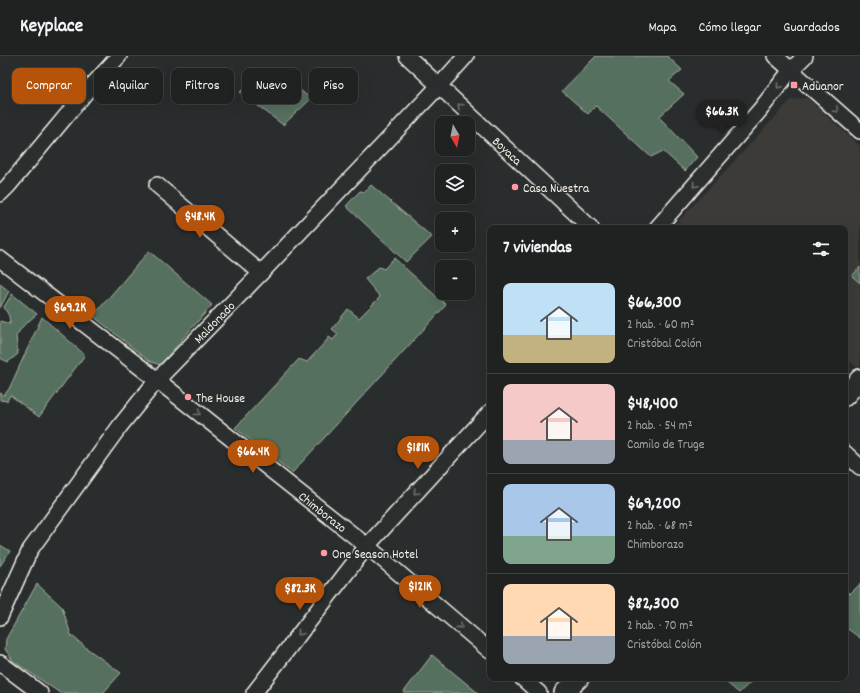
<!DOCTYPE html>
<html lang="es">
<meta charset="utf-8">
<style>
:root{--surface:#202222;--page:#282a2a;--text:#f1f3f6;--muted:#a2a4a5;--line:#3d3f40;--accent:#b45309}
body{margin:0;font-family:Dekko,sans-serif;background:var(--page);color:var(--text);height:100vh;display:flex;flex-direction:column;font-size:15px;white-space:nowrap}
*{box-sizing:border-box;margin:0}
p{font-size:13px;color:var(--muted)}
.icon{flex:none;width:22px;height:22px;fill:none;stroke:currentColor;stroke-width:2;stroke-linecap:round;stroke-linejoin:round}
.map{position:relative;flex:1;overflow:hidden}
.drawer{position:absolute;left:487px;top:169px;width:361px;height:456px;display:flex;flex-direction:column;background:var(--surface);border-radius:8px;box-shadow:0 4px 16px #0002,0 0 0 1px var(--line)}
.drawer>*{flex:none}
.banner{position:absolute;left:12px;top:12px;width:380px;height:36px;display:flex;gap:8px}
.needle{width:26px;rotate:170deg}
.fabs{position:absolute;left:435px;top:60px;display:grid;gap:8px}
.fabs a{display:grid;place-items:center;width:40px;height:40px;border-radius:8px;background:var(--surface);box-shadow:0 4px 16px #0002,0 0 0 1px var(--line);font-size:20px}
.price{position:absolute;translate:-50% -34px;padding:0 9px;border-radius:14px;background:var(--accent);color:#fff;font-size:13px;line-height:26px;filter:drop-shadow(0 1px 2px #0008)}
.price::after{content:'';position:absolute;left:50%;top:24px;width:12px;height:9px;margin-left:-6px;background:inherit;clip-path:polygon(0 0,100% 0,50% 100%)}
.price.selected{background:#222;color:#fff}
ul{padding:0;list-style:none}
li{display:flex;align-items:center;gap:12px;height:100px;padding:0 16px}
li+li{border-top:1px solid var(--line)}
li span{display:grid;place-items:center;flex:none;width:112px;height:80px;border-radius:8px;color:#555}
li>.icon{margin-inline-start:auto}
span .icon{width:48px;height:48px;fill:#fffc;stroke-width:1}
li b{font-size:17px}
h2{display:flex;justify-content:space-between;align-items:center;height:48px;padding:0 16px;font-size:17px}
.pill{padding:0 14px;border-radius:8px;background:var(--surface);box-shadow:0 4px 16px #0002,0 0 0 1px var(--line);font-size:14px;line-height:36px}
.pill.selected{background:var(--accent);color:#fff}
header{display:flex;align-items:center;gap:24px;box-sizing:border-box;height:56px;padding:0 20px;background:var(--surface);border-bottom:1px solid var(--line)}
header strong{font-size:19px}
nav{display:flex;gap:22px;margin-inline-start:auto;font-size:14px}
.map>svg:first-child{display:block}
.built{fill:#3c3a37}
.green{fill:#57705e;stroke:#a6b0a3}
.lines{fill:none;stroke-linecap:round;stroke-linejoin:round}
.minor-casing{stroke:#f4f1e8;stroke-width:18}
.tertiary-casing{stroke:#f4f1e8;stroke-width:22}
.minor{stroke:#2a2d2e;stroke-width:15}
.tertiary{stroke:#2a2d2e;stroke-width:19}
.oneway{stroke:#71726f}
.poi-dot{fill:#ff9aa2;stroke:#2a2d2e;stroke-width:1.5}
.labels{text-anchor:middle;stroke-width:3;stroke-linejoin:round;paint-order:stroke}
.poi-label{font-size:13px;fill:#f4f1e8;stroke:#2a2d2e;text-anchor:start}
.street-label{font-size:13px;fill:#f4f1e8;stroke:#2a2d2e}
</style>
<header>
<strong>Keyplace</strong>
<nav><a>Mapa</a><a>Cómo llegar</a><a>Guardados</a></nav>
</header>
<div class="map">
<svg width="860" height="637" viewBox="0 0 860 637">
<rect width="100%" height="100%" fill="#2a2d2e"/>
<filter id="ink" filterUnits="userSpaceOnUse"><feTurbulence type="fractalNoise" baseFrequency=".025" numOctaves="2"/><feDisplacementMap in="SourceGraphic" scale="8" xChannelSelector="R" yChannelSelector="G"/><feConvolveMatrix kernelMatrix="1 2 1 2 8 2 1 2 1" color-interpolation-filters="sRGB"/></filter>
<g filter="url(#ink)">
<!-- built -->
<path class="built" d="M 807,42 L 860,90 L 860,310 L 858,312 L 845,301 L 845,172 L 672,172 L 791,44 Z"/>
<!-- green -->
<path class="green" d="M 596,0 L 667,0 L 682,14 L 669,25 L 684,38 L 659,61 L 697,101 L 685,115 L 663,95 L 651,101 L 596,50 L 588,58 L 562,35 Z
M 263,16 L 272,23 L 282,19 L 311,43 L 283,69 L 240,36 Z
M 371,129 L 432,181 L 406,206 L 346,150 L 360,135 L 365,136 Z
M 149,195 L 212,249 L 160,309 L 149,305 L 93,260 Z
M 394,202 L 446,249 L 292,417 L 235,372 L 299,303 L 307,306 L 327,284 L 329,281 L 333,284 L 338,278 L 332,273 L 348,253 L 359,262 L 380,241 L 365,223 L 379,211 L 384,213 Z
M 860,211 L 860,227 L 852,220 Z
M 0,228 L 9,235 L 0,252 Z
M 12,238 L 37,258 L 23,270 L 16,280 L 18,298 L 8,306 L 0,302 L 0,265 L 10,268 L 9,260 L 4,251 Z
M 42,261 L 85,299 L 39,361 L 10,339 L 7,345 L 0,344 L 0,337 L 4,339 L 9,333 Z
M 0,489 L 10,495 L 0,510 Z
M 37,528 L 62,551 L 71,579 L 85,591 L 121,617 L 103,637 L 60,637 L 13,605 L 5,593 L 6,583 Z
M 860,528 L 860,582 L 845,571 L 845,534 L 850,538 Z
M 432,599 L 478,637 L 403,637 Z
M 721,622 L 755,622 L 739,637 Z"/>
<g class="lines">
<defs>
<g id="minor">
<path id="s1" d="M 407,0 L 591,172"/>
<path d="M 775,0 L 860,75"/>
<path d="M 157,129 L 261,217"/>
<path d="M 0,138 L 8,130 L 87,35 L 119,0"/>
<path d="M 657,172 L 760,54 L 791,14 L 805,0"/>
<path id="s2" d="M 0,203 L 157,324 L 367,490 L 490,595"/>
<path d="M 845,397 L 860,411"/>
<path id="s3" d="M 0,561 L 30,494 L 120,370 L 157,324 L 261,217 L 439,30 L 466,0"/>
<path d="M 0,607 L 40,637"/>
<path d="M 522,622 L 539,637"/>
<path d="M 254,637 L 367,490 L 490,356"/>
</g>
<path id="tertiary" d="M 845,340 L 860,323
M 564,637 L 579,622"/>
</defs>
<!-- minor casing -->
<use href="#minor" class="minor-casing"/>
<!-- tertiary casing -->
<use href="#tertiary" class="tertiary-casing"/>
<!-- minor -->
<use href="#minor" class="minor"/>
<!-- tertiary -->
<use href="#tertiary" class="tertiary"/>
</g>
<!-- one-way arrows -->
<defs><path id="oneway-chevron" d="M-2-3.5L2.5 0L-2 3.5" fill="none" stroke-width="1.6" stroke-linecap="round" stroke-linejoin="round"/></defs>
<g class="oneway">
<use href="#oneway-chevron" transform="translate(779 30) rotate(128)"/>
<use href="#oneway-chevron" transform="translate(460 50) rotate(-137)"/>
<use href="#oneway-chevron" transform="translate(836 54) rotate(42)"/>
<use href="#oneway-chevron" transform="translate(695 129) rotate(131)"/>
<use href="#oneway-chevron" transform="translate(198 357) rotate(38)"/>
<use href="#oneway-chevron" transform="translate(416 436) rotate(133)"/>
<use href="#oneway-chevron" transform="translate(460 570) rotate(40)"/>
<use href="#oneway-chevron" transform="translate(300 577) rotate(128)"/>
</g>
</g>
<!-- markers -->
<g class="poi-dot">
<rect x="790" y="25" width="8" height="8" rx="2"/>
<circle cx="515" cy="131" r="4"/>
<circle cx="188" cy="341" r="4"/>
<circle cx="324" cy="497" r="4"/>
</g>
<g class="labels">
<!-- poi labels -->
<g class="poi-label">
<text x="802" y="34">Aduanor</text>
<text x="523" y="136">Casa Nuestra</text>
<text x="196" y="346">The House</text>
<text x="332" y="502">One Season Hotel</text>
</g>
<!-- street labels -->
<g class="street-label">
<text dy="5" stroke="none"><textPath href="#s1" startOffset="138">Boyaca</textPath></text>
<text dy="5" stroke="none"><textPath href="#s3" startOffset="367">Maldonado</textPath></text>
<text dy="5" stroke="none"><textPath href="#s2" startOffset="410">Chimborazo</textPath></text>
</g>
</g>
</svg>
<div class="fabs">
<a><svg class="needle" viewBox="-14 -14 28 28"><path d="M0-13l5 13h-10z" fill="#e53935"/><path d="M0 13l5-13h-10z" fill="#a2a4a5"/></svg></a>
<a><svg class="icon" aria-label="layers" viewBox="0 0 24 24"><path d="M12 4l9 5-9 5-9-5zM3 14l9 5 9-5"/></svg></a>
<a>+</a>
<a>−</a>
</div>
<b class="price selected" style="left:722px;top:78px">$66.3K</b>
<b class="price" style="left:200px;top:183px">$48.4K</b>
<b class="price" style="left:70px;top:274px">$69.2K</b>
<b class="price" style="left:418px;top:414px">$181K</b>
<b class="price" style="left:253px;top:418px">$66.4K</b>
<b class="price" style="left:420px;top:553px">$121K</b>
<b class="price" style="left:300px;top:555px">$82.3K</b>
<div class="banner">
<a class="pill selected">Comprar</a>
<a class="pill">Alquilar</a>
<a class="pill">Filtros</a>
<a class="pill">Nuevo</a>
<a class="pill">Piso</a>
</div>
<section class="drawer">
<h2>7 viviendas<svg class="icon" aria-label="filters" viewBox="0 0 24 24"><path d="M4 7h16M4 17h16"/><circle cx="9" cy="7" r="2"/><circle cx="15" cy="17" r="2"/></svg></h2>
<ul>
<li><span style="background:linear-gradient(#bfe0f5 65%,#c2b280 0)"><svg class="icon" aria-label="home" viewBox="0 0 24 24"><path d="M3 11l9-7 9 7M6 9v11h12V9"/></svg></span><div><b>$66,300</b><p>2 hab. · 60 m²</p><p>Cristóbal Colón</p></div></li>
<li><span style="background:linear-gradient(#f6c9c9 70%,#9aa5b1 0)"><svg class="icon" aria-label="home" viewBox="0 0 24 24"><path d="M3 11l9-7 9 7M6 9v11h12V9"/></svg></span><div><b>$48,400</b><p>2 hab. · 54 m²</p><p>Camilo de Truge</p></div></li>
<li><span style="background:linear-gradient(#a9c7e8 65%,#7fa58c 0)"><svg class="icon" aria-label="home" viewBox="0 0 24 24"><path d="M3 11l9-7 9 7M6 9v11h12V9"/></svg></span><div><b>$69,200</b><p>2 hab. · 68 m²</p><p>Chimborazo</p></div></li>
<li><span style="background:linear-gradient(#ffd9b3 65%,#9aa5b1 0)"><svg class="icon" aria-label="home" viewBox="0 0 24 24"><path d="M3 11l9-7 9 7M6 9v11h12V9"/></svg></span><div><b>$82,300</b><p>2 hab. · 70 m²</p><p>Cristóbal Colón</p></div></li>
</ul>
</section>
</div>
